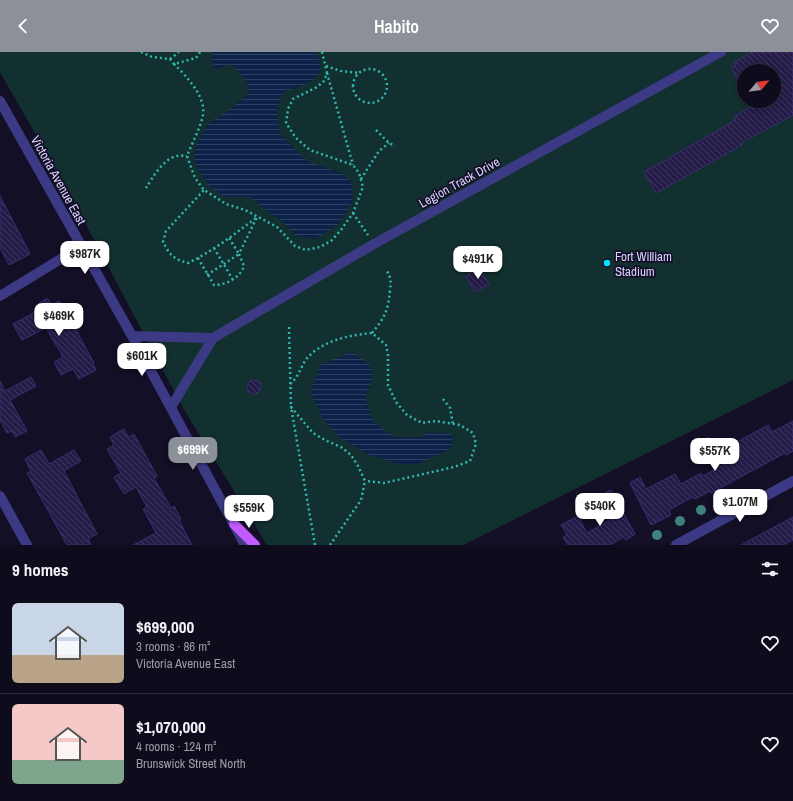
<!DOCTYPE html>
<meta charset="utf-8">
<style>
:root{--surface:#0e0b1c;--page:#1c1929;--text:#f1f3f6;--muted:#9b9ba3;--line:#2e2b3b;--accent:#8c9099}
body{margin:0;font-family:"Archivo Narrow",sans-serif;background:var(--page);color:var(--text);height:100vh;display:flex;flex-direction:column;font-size:15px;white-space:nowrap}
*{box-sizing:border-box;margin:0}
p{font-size:13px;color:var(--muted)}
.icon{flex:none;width:22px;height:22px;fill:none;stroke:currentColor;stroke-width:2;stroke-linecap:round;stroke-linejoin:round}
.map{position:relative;height:493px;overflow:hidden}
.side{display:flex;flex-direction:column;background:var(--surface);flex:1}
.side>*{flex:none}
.needle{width:26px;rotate:61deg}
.buttons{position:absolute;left:737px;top:12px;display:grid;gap:8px}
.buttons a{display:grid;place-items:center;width:44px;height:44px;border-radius:50%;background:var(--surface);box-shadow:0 2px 6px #0003,0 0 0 1px var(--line);font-size:20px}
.price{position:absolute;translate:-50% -34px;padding:0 9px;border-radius:8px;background:#fff;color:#222;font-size:13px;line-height:26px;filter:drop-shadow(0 1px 2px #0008)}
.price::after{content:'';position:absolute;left:50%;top:24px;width:12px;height:9px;margin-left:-6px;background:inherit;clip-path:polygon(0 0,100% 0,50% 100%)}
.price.active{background:var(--accent);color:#fff}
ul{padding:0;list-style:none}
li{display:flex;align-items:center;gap:12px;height:100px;padding:0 12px}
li+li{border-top:1px solid var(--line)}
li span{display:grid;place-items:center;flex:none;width:112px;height:80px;border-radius:6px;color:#555}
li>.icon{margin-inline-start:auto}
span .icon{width:48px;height:48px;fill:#fffc;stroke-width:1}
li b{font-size:17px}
h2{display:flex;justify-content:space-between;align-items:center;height:48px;padding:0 12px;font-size:17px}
header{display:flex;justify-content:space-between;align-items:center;height:52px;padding:0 12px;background:var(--accent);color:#fff;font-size:18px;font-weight:600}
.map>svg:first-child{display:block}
.green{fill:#12302f;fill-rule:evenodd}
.water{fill:url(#water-rules)}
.building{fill:url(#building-back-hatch);stroke:#3b2d73}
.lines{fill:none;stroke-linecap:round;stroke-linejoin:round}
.path{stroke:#2fb8b0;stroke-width:2.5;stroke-dasharray:2 3;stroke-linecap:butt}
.minor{stroke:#3d3a85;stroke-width:10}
.major{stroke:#c25bff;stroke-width:10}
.tree{fill:#3d827b}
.poi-dot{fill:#00e5ff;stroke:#130f26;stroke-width:1.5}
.labels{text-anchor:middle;stroke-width:3.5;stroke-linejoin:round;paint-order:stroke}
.street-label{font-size:13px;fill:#d9d4ff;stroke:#130f26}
.poi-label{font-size:13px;fill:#d9d4ff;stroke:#130f26;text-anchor:start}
</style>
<header><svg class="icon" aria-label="back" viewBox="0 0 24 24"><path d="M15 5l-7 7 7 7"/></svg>Habito<svg class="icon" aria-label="heart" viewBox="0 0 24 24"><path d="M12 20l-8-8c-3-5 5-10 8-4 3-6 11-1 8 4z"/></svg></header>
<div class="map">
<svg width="793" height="493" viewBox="0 0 793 493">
<defs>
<pattern id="water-rules" width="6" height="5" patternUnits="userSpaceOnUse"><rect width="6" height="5" fill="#0c2248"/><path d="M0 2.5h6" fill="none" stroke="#2f4163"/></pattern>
<pattern id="building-back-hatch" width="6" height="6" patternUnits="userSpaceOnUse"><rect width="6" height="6" fill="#241b47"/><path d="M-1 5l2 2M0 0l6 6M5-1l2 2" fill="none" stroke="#433b63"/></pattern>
</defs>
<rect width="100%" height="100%" fill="#130f26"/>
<!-- green -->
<path class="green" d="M 0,0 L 793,0 L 793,328 L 463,493 L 267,493 L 183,356 L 74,150 L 0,20 ZM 744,19 L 774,19 L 774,49 L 744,49 Z"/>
<!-- water -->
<path class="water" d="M 213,0 L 317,0 C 318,5 321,11 320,16 C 319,31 295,36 284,40 L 276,58 L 281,83 L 307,109 L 341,121 L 351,129 L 353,149 L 338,173 L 315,187 L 296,184 L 281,168 L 263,156 L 251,145 L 225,145 L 208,133 L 194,110 L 195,100 L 197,91 L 208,72 L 229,58 L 247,43 L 248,32 L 236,16 L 228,12 L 215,18 L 211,9 Z
M 352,300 L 369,312 L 373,324 L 365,345 L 373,370 L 395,385 L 421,385 L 427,381 L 448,381 L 453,384 L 451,397 L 417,412 L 398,412 L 367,402 L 339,385 L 323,367 L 310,340 L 321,312 Z"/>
<!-- building -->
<path class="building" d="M 752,0 L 793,0 L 793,63 L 741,91 L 742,93 L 656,141 L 644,120 L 731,71 L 731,70 L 736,68 L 734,65 L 752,54 L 750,49 L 774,49 L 774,19 L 744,19 L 744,39 L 731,15 L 736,13 L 734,10 Z
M 0,144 L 30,202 L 9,213 L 0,196 Z
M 480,217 L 489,233 L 475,240 L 466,224 Z
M 47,246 L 52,253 L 59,249 L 62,252 L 94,311 L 93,312 L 96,318 L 79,327 L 73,317 L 61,323 L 54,310 L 63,305 L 46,276 L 22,288 L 13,272 L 41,257 L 38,252 Z
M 31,325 L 36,334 L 10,348 L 27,379 L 15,385 L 12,379 L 7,381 L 0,368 L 0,329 L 5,339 Z
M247 335a7 7 0 1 1 14 0a7 7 0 1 1-14 0Z
M 793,369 L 793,399 L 786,403 L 785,401 L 711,441 L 710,439 L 695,447 L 693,445 L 669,458 L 671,463 L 651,473 L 630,431 L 640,425 L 646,437 L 675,422 L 681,432 L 701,421 L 703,424 L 723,413 L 718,404 L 737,395 L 735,391 L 768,373 L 772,380 Z
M 124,377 L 128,385 L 134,382 L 157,424 L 154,426 L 171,456 L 174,454 L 181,467 L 179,468 L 192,493 L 133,493 L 156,481 L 143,457 L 147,455 L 136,435 L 124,442 L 114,425 L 121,421 L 107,397 L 114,393 L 110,385 Z
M 708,385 L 713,394 L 699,403 L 694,394 Z
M 41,398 L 49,412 L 74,398 L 81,409 L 64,419 L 97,482 L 88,487 L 91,493 L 67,493 L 27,421 L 31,419 L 25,407 Z
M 611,438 L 635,482 L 626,488 L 624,485 L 610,493 L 568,493 L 563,485 L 567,483 L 561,473 L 578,464 L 587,481 L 613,466 L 601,443 Z
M 793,465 L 793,488 L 783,493 L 741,493 Z"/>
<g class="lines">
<!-- path -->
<path class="path" d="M 141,0 L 152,5 L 170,7 L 174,12
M 200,0 L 196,6 L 174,12 C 186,24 206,44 203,63 C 200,77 192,91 187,104 L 195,126 L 204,138 L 226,152 L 245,158 L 277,175 L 295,194 L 306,198 L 320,195 L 331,189 L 341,178 L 353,161 L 363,135 L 359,121 L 353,113 L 310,98 L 296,86 L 286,71 L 288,57 L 293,47 L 317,35 L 324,29 L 327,21 L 322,0
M 170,7 L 179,0
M 326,14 L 341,19 L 359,21
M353 34a17 17 0 1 1 34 0a17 17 0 1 1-34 0Z
M 327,21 L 353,113
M 376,78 L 389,91 L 395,94
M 361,127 L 379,99 L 389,91
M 146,136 C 152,126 164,106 177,104 C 180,103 184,104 187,104
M 353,161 L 368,183
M 214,196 L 233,228
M 198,206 L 214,233 C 226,233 240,226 244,214 L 239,202 L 257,165 C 235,182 213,199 188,211 C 173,207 170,203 163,190 L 166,179 L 204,138
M 207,223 L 239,202 L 229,186
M 289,275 L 291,355
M 372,281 C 385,265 388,259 390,238 C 391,230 391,226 387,219
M 290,332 C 300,324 301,312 309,304 C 325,288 350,283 372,281 L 386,293 L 388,303 L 388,333 L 396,350 L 407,363 L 422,371 L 436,369 L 460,373 L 473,381 L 476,392 L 470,409 L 454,415 L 384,431 L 365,429
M 443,347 L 450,356 L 453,372
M 315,493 L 291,355 L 313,381 L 325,388 L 341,395 L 351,403 L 358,414 L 365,429 L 361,448 L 330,493"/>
<!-- minor -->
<path class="minor" d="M 0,49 L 132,284 L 245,493
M 0,244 L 82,194
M 132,284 L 213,286
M 171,355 L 213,286 L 374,192 L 721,0
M 0,444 L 27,493
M 676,493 L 793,429"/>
<!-- major -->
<path class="major" d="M 234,472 L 255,493"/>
</g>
<!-- trees -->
<g class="tree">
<circle cx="701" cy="458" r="5"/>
<circle cx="680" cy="469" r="5"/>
<circle cx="657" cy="483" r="5"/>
</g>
<!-- markers -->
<circle class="poi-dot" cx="607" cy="211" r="4"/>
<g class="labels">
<!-- street labels -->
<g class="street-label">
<text transform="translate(59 128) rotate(61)" y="5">Victoria Avenue East</text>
<text transform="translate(459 130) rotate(-29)" y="5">Legion Track Drive</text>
</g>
<!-- poi labels -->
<g class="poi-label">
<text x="615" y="209">Fort William<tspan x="615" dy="15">Stadium</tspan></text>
</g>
</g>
</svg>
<div class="buttons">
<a><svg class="needle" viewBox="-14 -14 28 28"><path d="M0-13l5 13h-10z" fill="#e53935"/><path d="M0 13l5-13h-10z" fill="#9b9ba3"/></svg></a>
</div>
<b class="price" style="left:85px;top:223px">$987K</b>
<b class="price" style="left:478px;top:228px">$491K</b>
<b class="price" style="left:59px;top:285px">$469K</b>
<b class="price" style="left:142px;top:325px">$601K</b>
<b class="price active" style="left:193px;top:419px">$699K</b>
<b class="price" style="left:715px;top:420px">$557K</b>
<b class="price" style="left:740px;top:471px">$1.07M</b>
<b class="price" style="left:600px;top:475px">$540K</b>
<b class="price" style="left:249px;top:477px">$559K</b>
</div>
<section class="side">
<h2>9 homes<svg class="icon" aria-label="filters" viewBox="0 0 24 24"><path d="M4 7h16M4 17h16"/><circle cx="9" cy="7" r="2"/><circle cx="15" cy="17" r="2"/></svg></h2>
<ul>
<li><span style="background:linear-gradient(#c9d6e8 65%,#b9a48a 0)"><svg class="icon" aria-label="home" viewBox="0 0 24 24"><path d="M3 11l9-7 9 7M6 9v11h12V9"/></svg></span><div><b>$699,000</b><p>3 rooms · 86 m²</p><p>Victoria Avenue East</p></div><svg class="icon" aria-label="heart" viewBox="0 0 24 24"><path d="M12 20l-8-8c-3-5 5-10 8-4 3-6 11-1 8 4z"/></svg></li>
<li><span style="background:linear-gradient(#f6c9c9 70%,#7fa58c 0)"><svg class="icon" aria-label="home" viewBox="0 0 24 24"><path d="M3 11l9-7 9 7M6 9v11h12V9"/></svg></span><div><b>$1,070,000</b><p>4 rooms · 124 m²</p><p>Brunswick Street North</p></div><svg class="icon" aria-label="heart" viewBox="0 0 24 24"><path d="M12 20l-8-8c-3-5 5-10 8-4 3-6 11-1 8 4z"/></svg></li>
</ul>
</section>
